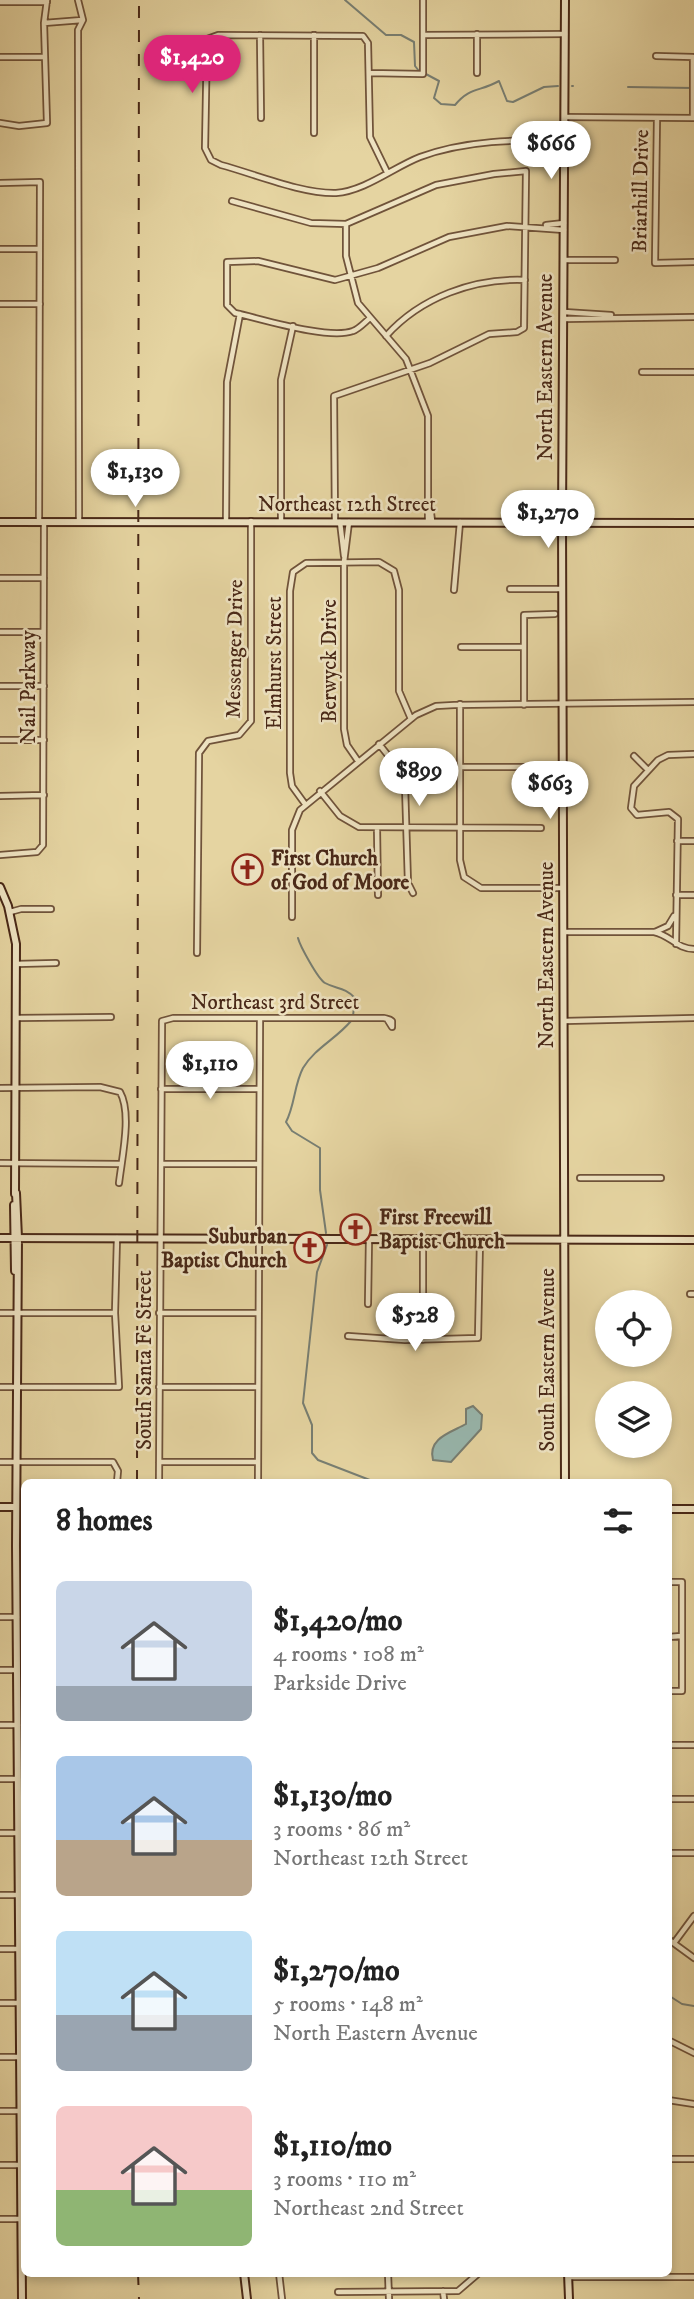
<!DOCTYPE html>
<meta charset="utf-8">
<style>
:root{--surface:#fff;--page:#f2f2f2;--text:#222;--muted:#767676;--accent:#db2777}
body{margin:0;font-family:"IM FELL DW Pica",serif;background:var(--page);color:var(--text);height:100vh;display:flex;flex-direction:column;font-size:26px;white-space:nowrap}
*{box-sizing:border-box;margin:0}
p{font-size:23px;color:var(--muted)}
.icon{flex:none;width:38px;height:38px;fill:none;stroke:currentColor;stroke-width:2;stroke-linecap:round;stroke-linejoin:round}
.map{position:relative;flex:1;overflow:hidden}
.details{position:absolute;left:21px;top:1479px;width:651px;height:798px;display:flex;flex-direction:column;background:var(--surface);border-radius:10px;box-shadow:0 4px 10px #0003}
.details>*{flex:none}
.buttons{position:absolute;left:595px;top:1290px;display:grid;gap:14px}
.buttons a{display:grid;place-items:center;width:77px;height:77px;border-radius:50%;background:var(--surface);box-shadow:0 4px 10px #0003;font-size:35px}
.price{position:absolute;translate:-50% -60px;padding:0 16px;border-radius:24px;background:#fff;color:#222;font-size:23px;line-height:46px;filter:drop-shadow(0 2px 4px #0008)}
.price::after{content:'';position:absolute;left:50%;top:42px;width:21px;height:16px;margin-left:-10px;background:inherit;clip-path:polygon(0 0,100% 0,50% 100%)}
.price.selected{background:var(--accent);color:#fff}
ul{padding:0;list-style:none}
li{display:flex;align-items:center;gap:21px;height:175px;padding:0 35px}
li span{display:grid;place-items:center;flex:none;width:196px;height:140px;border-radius:10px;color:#555}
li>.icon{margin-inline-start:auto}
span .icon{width:84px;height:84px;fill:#fffc;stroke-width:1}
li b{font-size:30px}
h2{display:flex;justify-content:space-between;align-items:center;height:84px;padding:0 35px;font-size:30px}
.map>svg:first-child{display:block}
.water{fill:#98b7ae;stroke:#787e72;stroke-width:2}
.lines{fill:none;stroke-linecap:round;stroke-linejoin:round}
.stream{stroke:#787e72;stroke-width:2}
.street-casing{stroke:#70533a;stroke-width:8}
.secondary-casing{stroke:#492817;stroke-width:10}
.street{stroke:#eee3c2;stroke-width:4.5}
.secondary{stroke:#eee3c2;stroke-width:6}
.rail{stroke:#492817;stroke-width:2;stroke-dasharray:12 12;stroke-linecap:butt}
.labels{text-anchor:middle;stroke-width:5;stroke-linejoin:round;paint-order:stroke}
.street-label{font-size:21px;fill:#492817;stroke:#eee3c2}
.poi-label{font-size:21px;font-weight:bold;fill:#492817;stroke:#eee3c2;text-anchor:start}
</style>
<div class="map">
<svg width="694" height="2299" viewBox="0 0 694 2299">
<rect width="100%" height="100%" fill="#e5d4a1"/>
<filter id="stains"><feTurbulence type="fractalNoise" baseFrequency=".00286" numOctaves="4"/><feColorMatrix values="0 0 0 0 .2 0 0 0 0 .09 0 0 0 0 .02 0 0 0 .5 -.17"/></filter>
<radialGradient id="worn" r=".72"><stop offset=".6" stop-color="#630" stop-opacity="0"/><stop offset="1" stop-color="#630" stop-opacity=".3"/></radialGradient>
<!-- water -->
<path class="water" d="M 473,1406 L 482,1415 L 481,1429 L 451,1462 L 433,1460 C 427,1438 452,1432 466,1424 L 466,1409 Z"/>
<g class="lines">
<!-- stream -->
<path class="stream" d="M 345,0 L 386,35 L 401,35 L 414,42 L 415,66 L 419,71
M 424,73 L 439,81 L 434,98 L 441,104 L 455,105 C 470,87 479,92 499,81 L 507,101 L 513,102 L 544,87 L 558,86
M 572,86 L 573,86
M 628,87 L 693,88
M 298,938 C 300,946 318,979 325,983 C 336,989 345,987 355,998 L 353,1016
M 326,1233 L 320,1190 L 320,1148 L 292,1131 L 286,1122 C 295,1105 294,1085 303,1068 C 315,1048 336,1039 351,1021
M 327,1245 L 317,1272 L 303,1403 L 312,1425 L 312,1453 L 318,1460 L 375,1482
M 668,1995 L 682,2004 L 694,2006"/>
<defs>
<path id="street" d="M 78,0 L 83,20 L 78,30 L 79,522
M 0,2 L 47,2
M 44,23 L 82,20
M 260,35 L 261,118
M 314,35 L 314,133
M 423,35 L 565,34
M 656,56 L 693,57
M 0,57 L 44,57
M 693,57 L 693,118
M 369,73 L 423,74 L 423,0
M 477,73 L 477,34
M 565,117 L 694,118
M 657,118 L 655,263 L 694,262
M 0,123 L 19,126 L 47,123 L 44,23 L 47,0
M 387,172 L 370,137 L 368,43 L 363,36 L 218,35 L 207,39 L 205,148 L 211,160 L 221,165 C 255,174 302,194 336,193 C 365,191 394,167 420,157 C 466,140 516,140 565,140
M 0,183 L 40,182 L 39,522
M 232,201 L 311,223 L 346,224 L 436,185 L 494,174 L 526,171 L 524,328 L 517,332 L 489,334 L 430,363 L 334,396 L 335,522
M 346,224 L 346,256 L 358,303 L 406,359 L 428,416 L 428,521
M 546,225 L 564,223
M 0,249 L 39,249
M 564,260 L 615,260
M 0,304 L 40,304
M 564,312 L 611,315
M 370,318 C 365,322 359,329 353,331 C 328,340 262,319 235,313 L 227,305 L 227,262 L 258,261 L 335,280 L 378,268 L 449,237 L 507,226 L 564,230
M 564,319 L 694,317
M 386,336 C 421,297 474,278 525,280
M 642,372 L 694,372
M 430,505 L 432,521
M 226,522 L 227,382 L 240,314
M 281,522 L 281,380 L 293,326
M 340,522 L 344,556
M 349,522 L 344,562 L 344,729 L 347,745 L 358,761
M 0,578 L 44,578
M 510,589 L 562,589
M 454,590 L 460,522
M 0,632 L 43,632
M 461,647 L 524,647
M 0,686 L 44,686
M 460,704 L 460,860 L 464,877 L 481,888 L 563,888
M 524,705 L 524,615 L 555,614
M 0,740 L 44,740
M 379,744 L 398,768 L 405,786 L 408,883 L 413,893
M 634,756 L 648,770
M 460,767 L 540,767
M 320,791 L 340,816 L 359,827 L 541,828
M 0,796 L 44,795
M 305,804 L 292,786 L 290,773 L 290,591 L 293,572 L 306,563 L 379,562 L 394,571 L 399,590 L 399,691 L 411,719
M 377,828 L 378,895
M 677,841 L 694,841
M 0,855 L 37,852 L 43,845 L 44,523
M 676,895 L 694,895
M 10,912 L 21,909 L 51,909
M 292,917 L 292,830 L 300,810 L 416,715 L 436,706 L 454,705 L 694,702
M 564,932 L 654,932 C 670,935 677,949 694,949
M 655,932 L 668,926 L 674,916
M 676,944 L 678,819 L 669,812 L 637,815 L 631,808 L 634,786 L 658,760 L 668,755 L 694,754
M 197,953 L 199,753 L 208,741 L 239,735 L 251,721 L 251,521
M 16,964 L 56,963
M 16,1018 L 111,1017
M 564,1021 L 694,1018
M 0,1088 L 100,1087 L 120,1092 C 132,1113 122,1157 119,1183
M 161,1089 L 259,1089
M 0,1163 L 121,1164
M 161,1164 L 259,1164
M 580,1178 L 661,1178
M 423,1239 L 423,1340
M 690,1294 L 694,1294
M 368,1304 L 369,1239
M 0,1313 L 115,1313
M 159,1313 L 258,1313
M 348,1336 L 405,1340 L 478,1338 L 480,1240
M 0,1387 L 119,1387 L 115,1313 L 117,1238
M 159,1387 L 258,1387
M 0,1462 L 113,1462 L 118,1471 L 117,1482
M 159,1462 L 258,1462
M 159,1482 L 162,1021 L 173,1018 L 384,1018 C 387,1019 390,1019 392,1021 L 392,1027 L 387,1019
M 258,1482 L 260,1018
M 668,1582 L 682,1582 L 682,1691 L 668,1691
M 0,1617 L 17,1617
M 668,1637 L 681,1636
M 0,1670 L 17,1670
M 0,1725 L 18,1725
M 668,1745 L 694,1745
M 0,1779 L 18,1779
M 668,1799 L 694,1799
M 0,1833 L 18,1833
M 668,1853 L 694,1853
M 0,1895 L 19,1895
M 668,1939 L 694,1958
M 674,1943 L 694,1916
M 0,1949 L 19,1949
M 0,2003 L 20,2003
M 668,2040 L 694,2053
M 0,2057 L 20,2057
M 668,2100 L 694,2104
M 0,2111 L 20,2111
M 668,2159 L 694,2159
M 0,2165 L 21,2165
M 0,2219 L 21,2219
M 279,2273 L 282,2299
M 388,2273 L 389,2299
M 568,2277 L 694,2277
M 443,2291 L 444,2299
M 338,2292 L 458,2291 L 479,2273"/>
<path id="secondary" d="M 565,0 L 562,521 L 565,1482
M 0,522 L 694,523
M 0,887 L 8,906 L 16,944 L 15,1194
M 16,1193 L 18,1238 L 16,1546 L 22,2299
M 14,1205 L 15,1271
M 0,1238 L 694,1240
M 0,1507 L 16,1507
M 668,1509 L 694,1509
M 244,2273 L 247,2299
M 568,2273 L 569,2299"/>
</defs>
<!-- street casing -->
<use href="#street" class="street-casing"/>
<!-- secondary casing -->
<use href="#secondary" class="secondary-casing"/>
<!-- street -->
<use href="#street" class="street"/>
<!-- secondary -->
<use href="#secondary" class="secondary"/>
<!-- rail -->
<path class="rail" d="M 137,1482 L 139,0
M 138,2273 L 139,2299"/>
</g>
<!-- icons -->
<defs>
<symbol id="church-ring" viewBox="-11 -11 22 22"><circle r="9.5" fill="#eee3c2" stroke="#8f2418" stroke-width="1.5"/><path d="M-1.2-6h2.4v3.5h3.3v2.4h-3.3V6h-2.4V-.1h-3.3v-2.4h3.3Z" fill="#8f2418"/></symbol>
</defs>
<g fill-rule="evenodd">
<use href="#church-ring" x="230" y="852" width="35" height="35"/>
<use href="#church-ring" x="338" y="1212" width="35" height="35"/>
<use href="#church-ring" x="292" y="1230" width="35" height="35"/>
</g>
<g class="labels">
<!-- street labels -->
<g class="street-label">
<text transform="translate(640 191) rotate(-89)" y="7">Briarhill Drive</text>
<text transform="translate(545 367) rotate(-90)" y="7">North Eastern Avenue</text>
<text x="347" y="511">Northeast 12th Street</text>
<text transform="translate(234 649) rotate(-89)" y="7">Messenger Drive</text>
<text transform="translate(329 661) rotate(-90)" y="7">Berwyck Drive</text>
<text transform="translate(274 663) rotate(-90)" y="7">Elmhurst Street</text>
<text transform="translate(28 687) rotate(-90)" y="7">Nail Parkway</text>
<text transform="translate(546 955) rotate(-90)" y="7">North Eastern Avenue</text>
<text x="275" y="1009">Northeast 3rd Street</text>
<text transform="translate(144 1360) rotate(-90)" y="7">South Santa Fe Street</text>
<text transform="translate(547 1360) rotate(-90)" y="7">South Eastern Avenue</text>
</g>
<!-- poi labels -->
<g class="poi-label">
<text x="271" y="865">First Church<tspan x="271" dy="24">of God of Moore</tspan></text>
<text x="379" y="1224">First Freewill<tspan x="379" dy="24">Baptist Church</tspan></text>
<text x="287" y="1243" text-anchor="end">Suburban<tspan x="287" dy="24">Baptist Church</tspan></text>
</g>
</g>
<rect width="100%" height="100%" filter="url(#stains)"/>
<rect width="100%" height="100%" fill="url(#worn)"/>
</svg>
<div class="buttons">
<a><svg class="icon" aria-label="locate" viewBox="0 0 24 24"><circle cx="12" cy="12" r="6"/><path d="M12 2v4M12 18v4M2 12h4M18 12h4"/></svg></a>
<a><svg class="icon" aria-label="layers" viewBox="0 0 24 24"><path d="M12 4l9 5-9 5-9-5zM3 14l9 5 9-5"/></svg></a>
</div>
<b class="price selected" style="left:192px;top:95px">$1,420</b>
<b class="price" style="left:551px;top:181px">$666</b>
<b class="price" style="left:135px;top:509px">$1,130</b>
<b class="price" style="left:548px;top:550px">$1,270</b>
<b class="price" style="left:419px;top:808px">$899</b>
<b class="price" style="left:550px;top:821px">$663</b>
<b class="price" style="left:210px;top:1101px">$1,110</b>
<b class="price" style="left:415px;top:1353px">$528</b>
<section class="details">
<h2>8 homes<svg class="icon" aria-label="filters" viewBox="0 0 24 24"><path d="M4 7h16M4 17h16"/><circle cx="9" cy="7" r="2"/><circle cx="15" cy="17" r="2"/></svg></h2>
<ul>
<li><span style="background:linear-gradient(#c9d6e8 75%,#9aa5b1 0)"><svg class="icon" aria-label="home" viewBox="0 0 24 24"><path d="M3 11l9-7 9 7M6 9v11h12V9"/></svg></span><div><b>$1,420/mo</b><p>4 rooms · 108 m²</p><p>Parkside Drive</p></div></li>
<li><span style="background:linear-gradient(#a9c7e8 60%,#b9a48a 0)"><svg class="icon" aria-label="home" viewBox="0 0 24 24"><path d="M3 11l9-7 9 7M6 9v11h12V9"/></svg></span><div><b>$1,130/mo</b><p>3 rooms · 86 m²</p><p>Northeast 12th Street</p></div></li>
<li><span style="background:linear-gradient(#bfe0f5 60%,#9aa5b1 0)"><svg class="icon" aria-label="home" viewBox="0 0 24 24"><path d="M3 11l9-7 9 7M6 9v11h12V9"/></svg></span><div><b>$1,270/mo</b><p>5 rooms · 148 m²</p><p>North Eastern Avenue</p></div></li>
<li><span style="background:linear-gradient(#f6c9c9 60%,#8fb573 0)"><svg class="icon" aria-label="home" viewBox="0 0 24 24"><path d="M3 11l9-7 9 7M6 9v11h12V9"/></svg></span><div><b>$1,110/mo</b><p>3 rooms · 110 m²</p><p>Northeast 2nd Street</p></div></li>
</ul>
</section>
</div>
